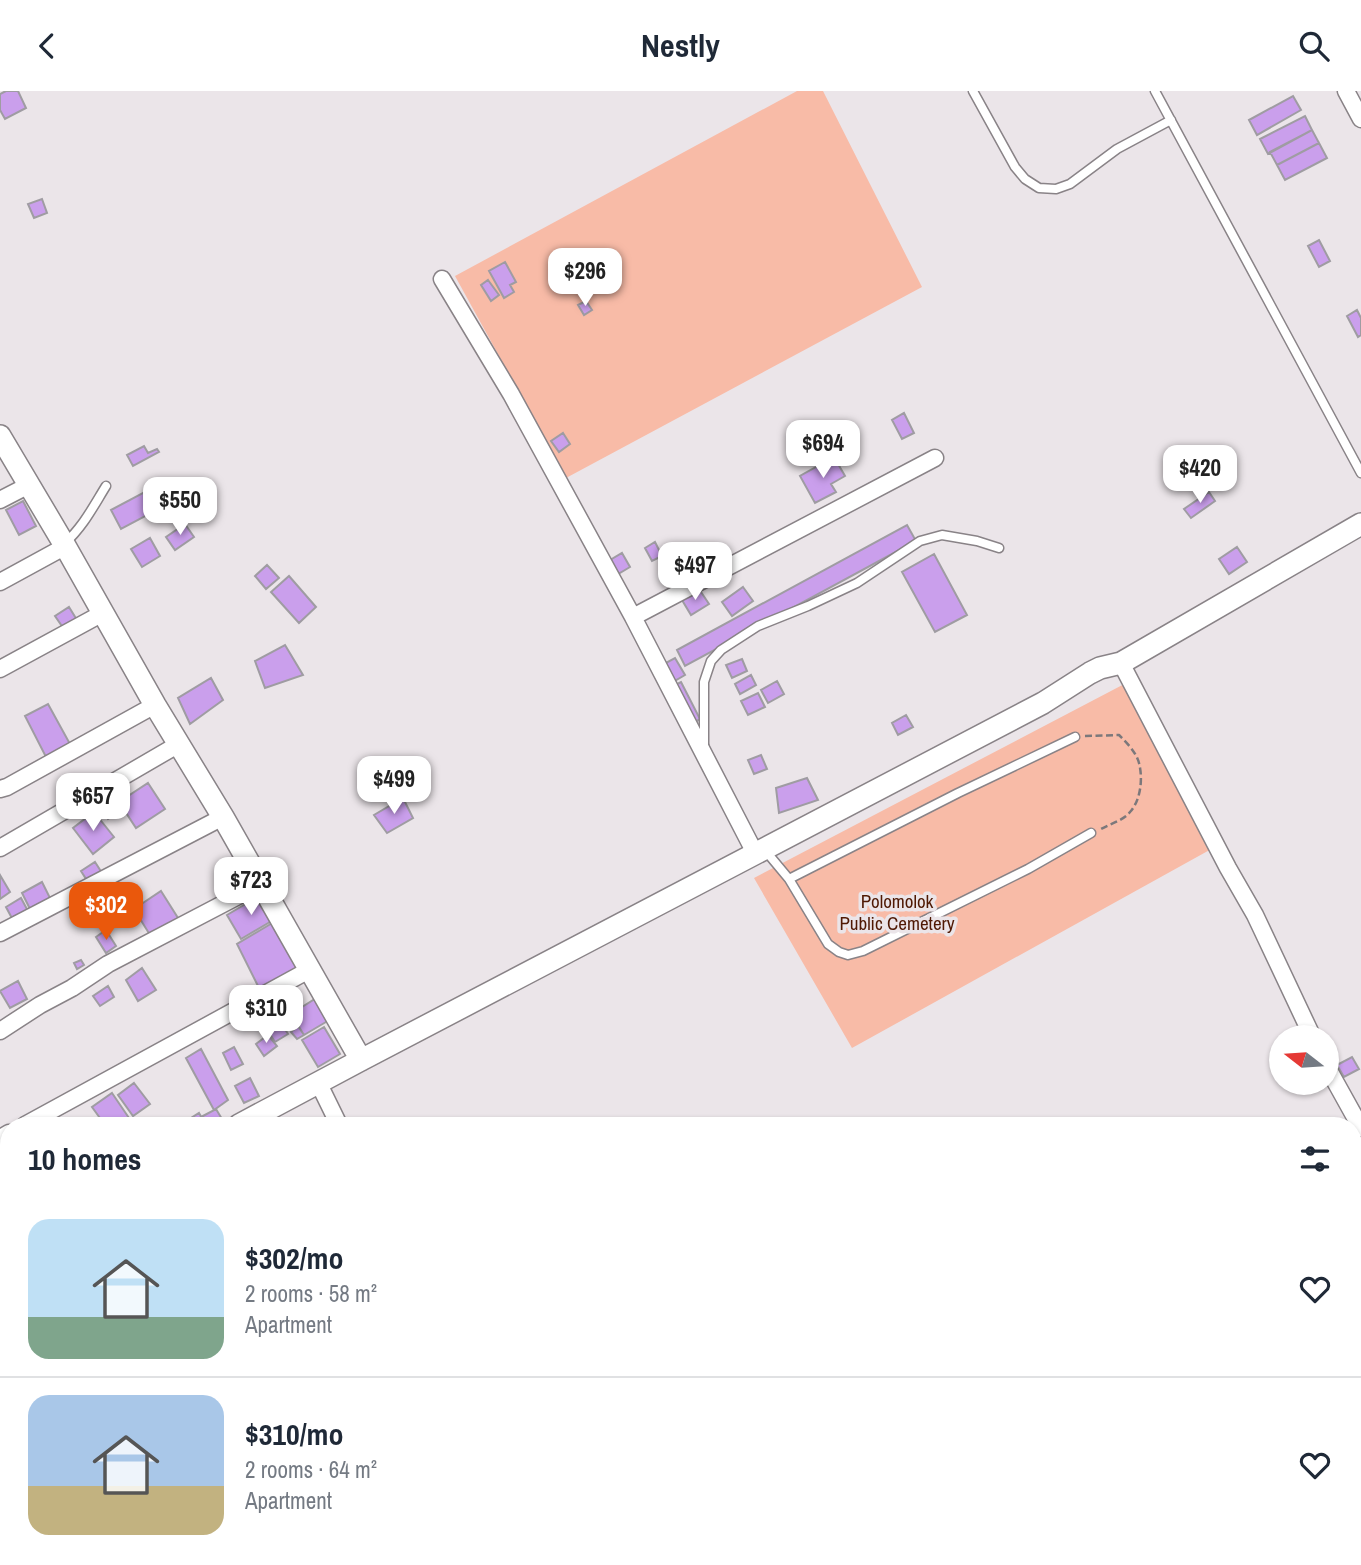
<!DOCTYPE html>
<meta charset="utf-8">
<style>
:root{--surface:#fff;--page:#f2f2f3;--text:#1f2937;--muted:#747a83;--line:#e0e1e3;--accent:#ea580c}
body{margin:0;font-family:"Archivo Narrow",sans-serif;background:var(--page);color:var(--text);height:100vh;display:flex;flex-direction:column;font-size:26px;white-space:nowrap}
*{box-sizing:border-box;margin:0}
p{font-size:23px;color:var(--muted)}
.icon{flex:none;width:38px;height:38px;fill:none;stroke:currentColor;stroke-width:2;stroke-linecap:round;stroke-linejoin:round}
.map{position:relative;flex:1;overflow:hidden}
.panel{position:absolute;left:0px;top:1026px;width:1362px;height:450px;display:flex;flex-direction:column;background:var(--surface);border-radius:28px 28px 0 0;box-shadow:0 2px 5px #0004}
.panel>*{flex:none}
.needle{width:46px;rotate:287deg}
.fabs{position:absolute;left:1269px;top:934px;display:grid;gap:14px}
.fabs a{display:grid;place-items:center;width:70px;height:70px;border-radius:50%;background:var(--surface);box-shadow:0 2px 5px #0004;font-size:35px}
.price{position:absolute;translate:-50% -60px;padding:0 16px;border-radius:14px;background:#fff;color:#222;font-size:23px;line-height:46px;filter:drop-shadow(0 2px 4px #0008)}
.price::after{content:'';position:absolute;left:50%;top:42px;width:21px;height:16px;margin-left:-10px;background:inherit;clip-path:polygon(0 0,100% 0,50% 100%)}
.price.active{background:var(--accent);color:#fff}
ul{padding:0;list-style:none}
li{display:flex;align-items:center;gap:21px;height:175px;padding:0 28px}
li+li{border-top:2px solid var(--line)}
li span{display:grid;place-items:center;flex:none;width:196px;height:140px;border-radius:21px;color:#555}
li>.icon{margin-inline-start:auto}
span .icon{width:84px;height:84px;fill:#fffc;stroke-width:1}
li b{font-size:30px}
h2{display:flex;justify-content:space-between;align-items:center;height:84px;padding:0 28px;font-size:30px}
header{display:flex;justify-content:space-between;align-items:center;height:91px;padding:0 28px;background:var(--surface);font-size:32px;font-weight:700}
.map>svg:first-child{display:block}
.green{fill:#f8bba7}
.building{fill:#ca9fec;stroke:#9f9ca2;stroke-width:2}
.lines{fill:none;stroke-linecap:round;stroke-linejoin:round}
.service-casing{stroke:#898387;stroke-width:11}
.minor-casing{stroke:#898387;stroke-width:19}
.tertiary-casing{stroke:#898387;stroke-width:24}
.path{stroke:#7c787b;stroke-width:2.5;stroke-dasharray:7 3.5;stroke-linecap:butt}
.service{stroke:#fff;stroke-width:8}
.minor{stroke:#fff;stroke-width:16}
.tertiary{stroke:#fff;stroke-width:21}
.labels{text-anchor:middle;stroke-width:7;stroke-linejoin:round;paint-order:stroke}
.park-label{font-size:19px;fill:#4f1904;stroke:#ebe5e9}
</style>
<header><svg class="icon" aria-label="back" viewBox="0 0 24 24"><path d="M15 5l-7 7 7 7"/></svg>Nestly<svg class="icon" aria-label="search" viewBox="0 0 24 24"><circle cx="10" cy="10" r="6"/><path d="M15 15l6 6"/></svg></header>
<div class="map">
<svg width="1361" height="1474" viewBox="0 0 1361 1474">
<rect width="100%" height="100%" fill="#ebe5e9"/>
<!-- green -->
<path class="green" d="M 797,0 L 823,0 L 922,196 L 566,387 L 455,185 Z
M 1130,590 L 1215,756 L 852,957 L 754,787 Z"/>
<!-- building -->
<path class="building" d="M 6,0 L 18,0 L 26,17 L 5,28 L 0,19 L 0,3 Z
M 1293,5 L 1301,19 L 1257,44 L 1249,29 Z
M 1305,25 L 1312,39 L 1268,63 L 1260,48 Z
M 1312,39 L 1319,52 L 1277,74 L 1270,61 Z
M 1319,52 L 1327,67 L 1285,89 L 1277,74 Z
M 42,108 L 47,122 L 34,127 L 28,113 Z
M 1319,149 L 1330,170 L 1319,176 L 1308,155 Z
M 505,171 L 516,191 L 510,194 L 514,201 L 504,207 L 489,180 Z
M 488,189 L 499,204 L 491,210 L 481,194 Z
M 586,210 L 592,219 L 584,224 L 578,214 Z
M 1357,219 L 1361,227 L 1361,244 L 1358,246 L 1347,225 Z
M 904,322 L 914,342 L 902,348 L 892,329 Z
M 563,342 L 570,353 L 559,361 L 551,350 Z
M 144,355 L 148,362 L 157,358 L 159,361 L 133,375 L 127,364 Z
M 834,366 L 845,385 L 831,393 L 836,401 L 815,412 L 800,385 Z
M 156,395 L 166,414 L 121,438 L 111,419 Z
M 1209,401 L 1215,410 L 1191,427 L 1184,418 Z
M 23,410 L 36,435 L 19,444 L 6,419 Z
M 185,433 L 194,446 L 175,459 L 166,446 Z
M 907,434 L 916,450 L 685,575 L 677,559 Z
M 150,447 L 160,465 L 142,476 L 131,458 Z
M 655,451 L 662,465 L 652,470 L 645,457 Z
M 1237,456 L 1247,471 L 1229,483 L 1219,468 Z
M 622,462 L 630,476 L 613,486 L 605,472 Z
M 934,463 L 967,524 L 935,541 L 902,481 Z
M 267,474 L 279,487 L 266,498 L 255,485 Z
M 289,485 L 316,516 L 299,532 L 271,501 Z
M 743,496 L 753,510 L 732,525 L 722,511 Z
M 699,498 L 709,513 L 691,524 L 682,509 Z
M 69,516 L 77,529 L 64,538 L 55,525 Z
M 285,554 L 303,584 L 265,597 L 255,570 Z
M 675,567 L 685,584 L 671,592 L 662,574 Z
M 742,568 L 747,580 L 732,587 L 726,574 Z
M 751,584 L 756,594 L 740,603 L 735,593 Z
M 211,587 L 223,609 L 190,633 L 178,607 Z
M 777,590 L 784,603 L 768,612 L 761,599 Z
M 681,591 L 700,628 L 693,632 L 673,595 Z
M 758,602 L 765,616 L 748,624 L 741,610 Z
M 48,613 L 70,653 L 46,666 L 25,625 Z
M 906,624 L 913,636 L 898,644 L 892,632 Z
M 761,664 L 767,678 L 754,683 L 748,669 Z
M 807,687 L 818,709 L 779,722 L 776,697 Z
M 148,692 L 165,718 L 136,737 L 119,711 Z
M 403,707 L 413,727 L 387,742 L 374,724 Z
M 112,712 L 118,722 L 108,728 L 102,719 Z
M 94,721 L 114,746 L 93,763 L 73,737 Z
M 95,771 L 102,782 L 88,791 L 81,780 Z
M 0,784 L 10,801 L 0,808 Z
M 42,791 L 51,809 L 31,820 L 22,802 Z
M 161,800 L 178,827 L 150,844 L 134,818 Z
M 261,804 L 275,828 L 241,848 L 227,824 Z
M 21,807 L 29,822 L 14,831 L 6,816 Z
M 274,831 L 304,880 L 262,903 L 237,853 Z
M 106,839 L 116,855 L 106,862 L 96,846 Z
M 81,869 L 84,874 L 77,878 L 74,872 Z
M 142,877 L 156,899 L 138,910 L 126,889 Z
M 18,890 L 27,908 L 10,917 L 0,900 Z
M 108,895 L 114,906 L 100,915 L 93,905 Z
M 318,906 L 331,928 L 304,944 L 291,923 Z
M 281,932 L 288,943 L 275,951 L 268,940 Z
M 298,935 L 304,944 L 297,948 L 291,941 Z
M 324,936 L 340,963 L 318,976 L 302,949 Z
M 268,944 L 277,955 L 264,965 L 256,953 Z
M 234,956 L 243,973 L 231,979 L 223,962 Z
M 201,958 L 228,1009 L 214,1019 L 186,967 Z
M 1352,966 L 1359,978 L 1344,986 L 1337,974 Z
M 250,987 L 259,1005 L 244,1012 L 235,995 Z
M 134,992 L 150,1013 L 133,1025 L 118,1004 Z
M 112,1002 L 129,1027 L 120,1034 L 105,1034 L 92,1016 Z
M 216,1018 L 225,1033 L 206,1034 L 201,1026 Z
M 199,1022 L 206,1034 L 180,1034 Z"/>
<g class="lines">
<defs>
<path id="service" d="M 973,0 L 1015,76 L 1025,88 L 1039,97 L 1056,98 L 1070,93 L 1117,58 L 1171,29
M 1155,0 L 1361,382
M 64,453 C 83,436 93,416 106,395
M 1075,646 L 958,702 L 789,788 L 828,853 L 839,861 L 848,864 L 863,860 L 1028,778 L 1091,742
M 704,656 L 704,591 L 711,570 L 721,559 L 758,535 L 808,515 L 857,492 L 920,450 L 942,444 L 977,450 L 999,457
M 764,758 L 789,788
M 1353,1184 L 1361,1180"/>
<path id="minor" d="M 1346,0 L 1361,28
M 442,188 L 511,303 L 633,526 L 755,762
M 0,409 L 29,394
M 0,491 L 66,455
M 633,526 L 935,367
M 1121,572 L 1228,777 L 1255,824 L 1313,947
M 0,578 L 103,522
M 0,698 L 7,696 L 155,614
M 0,757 L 179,653
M 0,842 L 223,726
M 0,940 L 40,914 L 72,897 L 108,873 L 261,793
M 1326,974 L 1361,1037
M 318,991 L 339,1034
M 25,1034 L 309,879
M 2,1046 L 9,1042
M 0,1296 L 9,1312
M 0,1366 L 9,1343
M 0,1382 L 9,1405
M 32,1466 L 35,1474
M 502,1466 L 506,1474
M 626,1466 L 629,1474
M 951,1466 L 956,1474
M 256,1474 L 269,1466
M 446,1474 L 461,1466"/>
<path id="tertiary" d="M 0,345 L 64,453 L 155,614 L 223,726 L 361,969
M 239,1034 L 361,969 L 1043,612 L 1090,582 L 1100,577 L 1121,572 L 1361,433
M 0,1164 L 9,1159"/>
</defs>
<!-- service casing -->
<use href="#service" class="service-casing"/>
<!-- minor casing -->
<use href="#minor" class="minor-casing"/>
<!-- tertiary casing -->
<use href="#tertiary" class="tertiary-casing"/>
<!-- path -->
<path class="path" d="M 1085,645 L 1119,644 C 1127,652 1136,661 1139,672 C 1143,687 1141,709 1130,721 C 1124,729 1110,733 1101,738"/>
<!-- service -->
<use href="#service" class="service"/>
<!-- minor -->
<use href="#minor" class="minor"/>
<!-- tertiary -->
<use href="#tertiary" class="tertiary"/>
</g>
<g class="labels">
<!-- park labels -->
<g class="park-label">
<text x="897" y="817">Polomolok<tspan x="897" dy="22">Public Cemetery</tspan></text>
</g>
</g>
</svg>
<div class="fabs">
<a><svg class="needle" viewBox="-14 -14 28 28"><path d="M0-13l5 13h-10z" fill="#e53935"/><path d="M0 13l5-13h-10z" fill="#747a83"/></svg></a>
</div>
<b class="price" style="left:585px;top:217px">$296</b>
<b class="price" style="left:823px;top:389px">$694</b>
<b class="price" style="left:1200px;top:414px">$420</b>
<b class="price" style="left:180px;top:446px">$550</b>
<b class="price" style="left:695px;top:511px">$497</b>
<b class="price" style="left:394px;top:725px">$499</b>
<b class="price" style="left:93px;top:742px">$657</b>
<b class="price" style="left:251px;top:826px">$723</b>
<b class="price active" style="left:106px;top:851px">$302</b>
<b class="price" style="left:266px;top:954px">$310</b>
<section class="panel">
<h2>10 homes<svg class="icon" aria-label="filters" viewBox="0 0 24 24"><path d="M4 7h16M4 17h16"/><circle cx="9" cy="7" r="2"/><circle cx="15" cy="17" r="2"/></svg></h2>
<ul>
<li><span style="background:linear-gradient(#bfe0f5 70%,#7fa58c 0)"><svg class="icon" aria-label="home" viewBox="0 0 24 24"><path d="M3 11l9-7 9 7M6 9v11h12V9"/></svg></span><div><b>$302/mo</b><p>2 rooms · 58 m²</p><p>Apartment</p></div><svg class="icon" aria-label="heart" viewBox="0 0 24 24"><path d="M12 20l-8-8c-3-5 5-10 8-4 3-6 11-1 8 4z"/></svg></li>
<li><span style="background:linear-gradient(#a9c7e8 65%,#c2b280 0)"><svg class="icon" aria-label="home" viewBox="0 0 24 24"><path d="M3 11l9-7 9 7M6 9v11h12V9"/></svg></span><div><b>$310/mo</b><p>2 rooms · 64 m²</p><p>Apartment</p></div><svg class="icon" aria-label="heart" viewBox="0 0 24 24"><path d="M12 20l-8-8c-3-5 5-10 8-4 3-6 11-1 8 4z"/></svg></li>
</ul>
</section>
</div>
